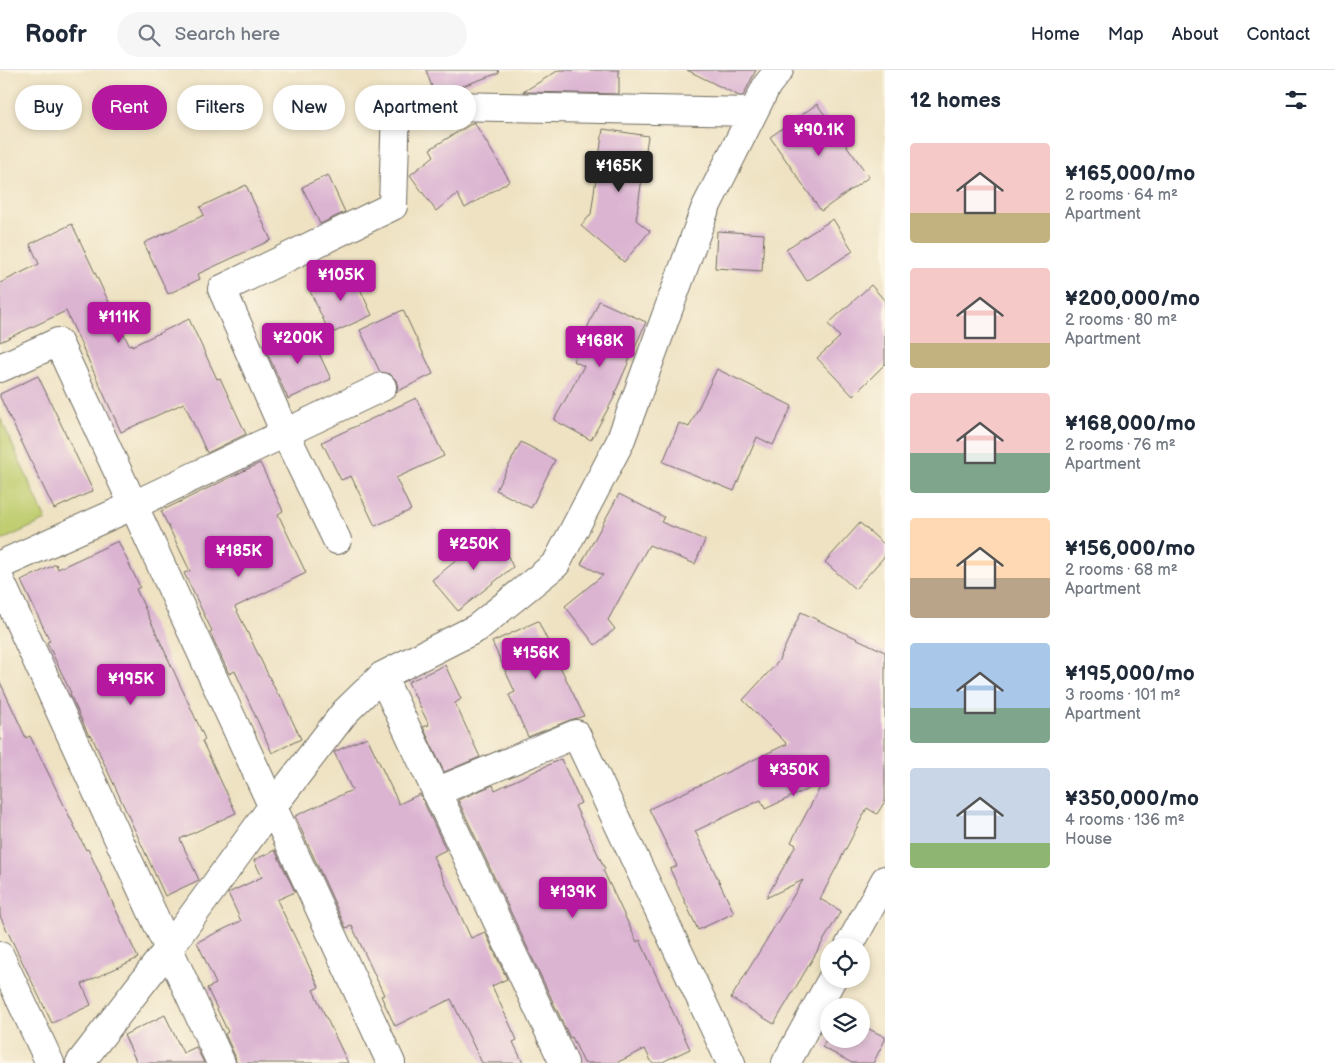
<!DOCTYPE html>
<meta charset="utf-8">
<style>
:root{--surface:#fff;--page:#f6f6f7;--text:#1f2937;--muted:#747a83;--line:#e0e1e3;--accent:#b5179e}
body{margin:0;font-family:"Balsamiq Sans",sans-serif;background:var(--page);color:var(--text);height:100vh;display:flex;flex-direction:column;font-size:19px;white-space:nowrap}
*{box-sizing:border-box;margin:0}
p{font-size:16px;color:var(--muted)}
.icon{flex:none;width:28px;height:28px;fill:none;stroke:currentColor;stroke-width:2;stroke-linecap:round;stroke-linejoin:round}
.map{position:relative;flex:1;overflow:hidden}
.side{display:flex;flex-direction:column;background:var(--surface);width:450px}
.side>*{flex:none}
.hud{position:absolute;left:15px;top:15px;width:475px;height:45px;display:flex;gap:10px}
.buttons{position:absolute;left:820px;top:868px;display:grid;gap:10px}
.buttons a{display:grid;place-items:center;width:50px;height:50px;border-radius:50%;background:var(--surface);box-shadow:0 2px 8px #0003;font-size:25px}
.price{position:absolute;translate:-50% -42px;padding:0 11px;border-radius:5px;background:var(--accent);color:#fff;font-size:16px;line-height:32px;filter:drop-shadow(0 1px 2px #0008)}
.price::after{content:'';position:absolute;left:50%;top:30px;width:15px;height:11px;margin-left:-8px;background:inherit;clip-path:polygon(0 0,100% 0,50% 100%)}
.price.selected{background:#222;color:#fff}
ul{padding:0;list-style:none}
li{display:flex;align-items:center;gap:15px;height:125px;padding:0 25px}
li span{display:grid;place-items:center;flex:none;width:140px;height:100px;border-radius:5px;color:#555}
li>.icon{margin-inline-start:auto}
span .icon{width:60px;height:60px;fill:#fffc;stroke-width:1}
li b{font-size:21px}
h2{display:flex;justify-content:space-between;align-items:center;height:60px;padding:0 25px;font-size:21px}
.chip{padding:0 18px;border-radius:22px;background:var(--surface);box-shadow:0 2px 8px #0003;font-size:18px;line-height:45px}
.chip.selected{background:var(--accent);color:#fff}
header{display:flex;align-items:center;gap:30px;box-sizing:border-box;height:70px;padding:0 25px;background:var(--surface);border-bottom:1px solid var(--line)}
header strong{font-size:24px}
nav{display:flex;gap:28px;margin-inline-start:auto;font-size:18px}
.search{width:350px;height:45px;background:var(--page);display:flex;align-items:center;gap:12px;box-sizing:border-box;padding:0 18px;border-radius:28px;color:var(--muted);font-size:19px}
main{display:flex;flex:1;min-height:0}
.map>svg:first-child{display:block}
.green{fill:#c0cd6f;stroke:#767c4d}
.building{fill:#dbb4d2}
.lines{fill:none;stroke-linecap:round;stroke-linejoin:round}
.minor-casing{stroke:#6f6b60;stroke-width:30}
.minor{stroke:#fff;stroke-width:28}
</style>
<header>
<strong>Roofr</strong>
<div class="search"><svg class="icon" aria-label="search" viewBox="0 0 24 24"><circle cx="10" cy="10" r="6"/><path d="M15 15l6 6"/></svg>Search here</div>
<nav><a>Home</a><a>Map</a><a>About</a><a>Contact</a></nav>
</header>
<main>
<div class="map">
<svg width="885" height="993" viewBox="0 0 885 993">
<rect width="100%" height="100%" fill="#fcf5e5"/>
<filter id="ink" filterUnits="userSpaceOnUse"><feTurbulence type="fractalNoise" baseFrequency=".02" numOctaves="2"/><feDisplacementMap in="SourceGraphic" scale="10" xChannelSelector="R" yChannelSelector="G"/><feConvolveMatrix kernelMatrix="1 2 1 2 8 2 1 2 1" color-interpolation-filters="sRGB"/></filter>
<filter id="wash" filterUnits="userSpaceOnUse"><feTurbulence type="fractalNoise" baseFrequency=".0096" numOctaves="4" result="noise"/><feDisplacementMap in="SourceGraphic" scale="20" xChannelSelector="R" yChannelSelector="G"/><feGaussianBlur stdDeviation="1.12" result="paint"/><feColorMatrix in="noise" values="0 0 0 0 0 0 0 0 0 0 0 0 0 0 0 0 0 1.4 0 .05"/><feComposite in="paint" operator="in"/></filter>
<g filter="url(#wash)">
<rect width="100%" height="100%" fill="#eee2c2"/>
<!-- green -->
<path class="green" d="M 0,347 L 46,450 L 0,471 Z"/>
<g id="blocks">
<!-- building -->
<path class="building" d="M 426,0 L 498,0 L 499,3 L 451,20 L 433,20 Z
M 559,0 L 619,0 L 619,24 L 523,22 Z
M 687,0 L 756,0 L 743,26 L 739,26 Z
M 817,34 L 869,107 L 821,141 L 770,67 Z
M 474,52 L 510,111 L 465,138 L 457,124 L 436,141 L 410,105 L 434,86 L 430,79 Z
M 603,59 L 648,66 L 636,150 L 650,161 L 624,192 L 581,156 L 591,144 Z
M 328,105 L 345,142 L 320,154 L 302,117 Z
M 246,115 L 271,170 L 198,204 L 200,209 L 168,224 L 144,173 L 204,145 L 200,137 Z
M 833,149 L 853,181 L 807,211 L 786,179 Z
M 72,154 L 129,275 L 132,274 L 132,276 L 189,249 L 217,309 L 220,308 L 246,364 L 207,383 L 184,333 L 121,362 L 66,241 L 0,272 L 0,213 L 39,194 L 30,174 Z
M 717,161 L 764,164 L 762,201 L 715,198 Z
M 351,199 L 372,245 L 330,264 L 309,219 Z
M 871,215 L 885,231 L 885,294 L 853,326 L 817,288 L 840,267 L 828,254 Z
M 599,231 L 646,252 L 615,323 L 616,324 L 591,370 L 554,350 L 584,296 L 573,291 Z
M 403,240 L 433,304 L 396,322 L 398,318 L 396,310 L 390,304 L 380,302 L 360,260 Z
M 308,260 L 331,309 L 288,329 L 266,280 Z
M 717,299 L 792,336 L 773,375 L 757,367 L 734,421 L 663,392 L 679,353 L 689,357 Z
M 38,306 L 93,421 L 54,439 L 0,327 L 0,324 Z
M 416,328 L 444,386 L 396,408 L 411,440 L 375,456 L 351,406 L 341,410 L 322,372 Z
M 521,372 L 555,390 L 531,438 L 496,420 Z
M 260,393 L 283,441 L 278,444 L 306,503 L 235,537 L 278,625 L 280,625 L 301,669 L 272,683 L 235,601 L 229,604 L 210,562 L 212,561 L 184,503 L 190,501 L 161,441 Z
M 619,424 L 664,447 L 661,452 L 705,470 L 695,494 L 649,475 L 608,550 L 615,559 L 595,575 L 565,536 L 603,505 L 581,494 Z
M 860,453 L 885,475 L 885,486 L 855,519 L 825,492 Z
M 495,459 L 513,497 L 458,541 L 432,510 Z
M 118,471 L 140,517 L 136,519 L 205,669 L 202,671 L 236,743 L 180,769 L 199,810 L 165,826 L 116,719 L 91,665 L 89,666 L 70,624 L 71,623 L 47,572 L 50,571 L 21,511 L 56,494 L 58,499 Z
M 801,542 L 885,582 L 885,731 L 877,744 L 867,738 L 820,829 L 841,841 L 774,954 L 731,928 L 803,810 L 766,828 L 796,775 L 791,772 L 823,712 L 765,739 L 761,730 L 695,761 L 734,843 L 698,860 L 670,799 L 677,796 L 649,739 L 787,674 L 743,630 L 778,592 Z
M 538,551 L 584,646 L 570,650 L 528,667 L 509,625 L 515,622 L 492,572 Z
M 445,595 L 461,629 L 455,633 L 480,687 L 444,702 L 423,657 L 429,655 L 408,612 Z
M 0,612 L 26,668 L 30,666 L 86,780 L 88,779 L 138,888 L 82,914 L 91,935 L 52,953 L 0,846 Z
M 367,667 L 399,734 L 420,724 L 446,780 L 433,786 L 471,868 L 485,862 L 507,909 L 492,916 L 517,970 L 513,972 L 523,993 L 482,993 L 451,929 L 395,956 L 381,926 L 384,925 L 352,856 L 346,858 L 295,746 L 352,720 L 334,682 Z
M 561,689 L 581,733 L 575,736 L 605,799 L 603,800 L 637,872 L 640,870 L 690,979 L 660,993 L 652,993 L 645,979 L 616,993 L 584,993 L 572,967 L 570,968 L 458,730 L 493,715 L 495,720 Z
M 275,780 L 295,822 L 277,830 L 319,917 L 313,920 L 348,993 L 236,993 L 235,986 L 225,964 L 228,962 L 207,918 L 216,914 L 197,872 L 241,851 L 228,823 L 262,807 L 254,790 Z
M 165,945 L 183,983 L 196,977 L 204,993 L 137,993 L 124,965 Z
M 861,955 L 885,967 L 885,970 L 873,993 L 852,993 L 822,977 L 829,965 L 829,969 L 861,969 Z"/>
</g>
</g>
<g filter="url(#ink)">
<use href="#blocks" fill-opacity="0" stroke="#6f6b60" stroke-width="1"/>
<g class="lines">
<defs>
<path id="minor" d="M 0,298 L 58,272 L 391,993
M 337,470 L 285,363 L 222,219 L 393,136 L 396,35 L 753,42
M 0,495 L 134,435 L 382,317
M 0,510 L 221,993
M 382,606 L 564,993
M 436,722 L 576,664 L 731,993
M 849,876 L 885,810
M 0,886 L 50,993
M 80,993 L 169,878 L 272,737 L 345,642 L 382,606 L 477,558 L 556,494 L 620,372 L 705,139 L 767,15 L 779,0
M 786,993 L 832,909"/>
</defs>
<!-- minor casing -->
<use href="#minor" class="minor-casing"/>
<!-- minor -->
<use href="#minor" class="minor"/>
</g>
</g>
</svg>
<div class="buttons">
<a><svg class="icon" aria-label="locate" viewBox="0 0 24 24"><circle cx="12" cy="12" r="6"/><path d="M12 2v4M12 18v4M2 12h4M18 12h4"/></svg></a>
<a><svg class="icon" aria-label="layers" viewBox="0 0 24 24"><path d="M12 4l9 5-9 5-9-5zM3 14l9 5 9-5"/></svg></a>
</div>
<b class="price" style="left:819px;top:87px">¥90.1K</b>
<b class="price selected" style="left:619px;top:123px">¥165K</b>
<b class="price" style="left:341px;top:232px">¥105K</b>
<b class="price" style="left:119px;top:274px">¥111K</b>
<b class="price" style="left:298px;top:295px">¥200K</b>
<b class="price" style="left:600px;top:298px">¥168K</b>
<b class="price" style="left:474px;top:501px">¥250K</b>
<b class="price" style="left:239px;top:508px">¥185K</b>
<b class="price" style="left:536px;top:610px">¥156K</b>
<b class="price" style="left:131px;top:636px">¥195K</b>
<b class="price" style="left:794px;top:727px">¥350K</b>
<b class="price" style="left:573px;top:849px">¥139K</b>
<div class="hud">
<a class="chip">Buy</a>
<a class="chip selected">Rent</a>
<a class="chip">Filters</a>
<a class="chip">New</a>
<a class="chip">Apartment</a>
</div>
</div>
<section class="side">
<h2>12 homes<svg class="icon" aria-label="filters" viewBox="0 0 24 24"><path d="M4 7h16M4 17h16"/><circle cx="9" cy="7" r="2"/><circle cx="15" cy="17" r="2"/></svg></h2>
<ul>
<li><span style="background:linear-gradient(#f6c9c9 70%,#c2b280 0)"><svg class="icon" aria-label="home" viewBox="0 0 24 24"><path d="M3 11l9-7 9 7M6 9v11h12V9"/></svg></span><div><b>¥165,000/mo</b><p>2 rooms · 64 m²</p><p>Apartment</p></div></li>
<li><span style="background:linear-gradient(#f6c9c9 75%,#c2b280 0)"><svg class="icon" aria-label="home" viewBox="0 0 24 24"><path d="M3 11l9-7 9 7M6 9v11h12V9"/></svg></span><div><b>¥200,000/mo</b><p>2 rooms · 80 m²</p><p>Apartment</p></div></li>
<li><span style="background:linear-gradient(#f6c9c9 60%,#7fa58c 0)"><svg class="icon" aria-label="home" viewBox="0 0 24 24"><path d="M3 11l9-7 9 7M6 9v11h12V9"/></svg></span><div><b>¥168,000/mo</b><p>2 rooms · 76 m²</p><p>Apartment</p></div></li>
<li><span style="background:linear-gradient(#ffd9b3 60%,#b9a48a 0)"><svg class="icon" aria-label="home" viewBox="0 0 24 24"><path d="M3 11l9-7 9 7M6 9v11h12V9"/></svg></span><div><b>¥156,000/mo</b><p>2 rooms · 68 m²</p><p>Apartment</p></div></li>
<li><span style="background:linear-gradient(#a9c7e8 65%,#7fa58c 0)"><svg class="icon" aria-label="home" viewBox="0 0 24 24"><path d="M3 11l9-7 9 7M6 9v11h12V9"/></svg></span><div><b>¥195,000/mo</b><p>3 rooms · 101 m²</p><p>Apartment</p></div></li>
<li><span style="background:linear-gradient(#c9d6e8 75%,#8fb573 0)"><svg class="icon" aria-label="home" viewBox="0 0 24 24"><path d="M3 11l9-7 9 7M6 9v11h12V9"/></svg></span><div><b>¥350,000/mo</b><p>4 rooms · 136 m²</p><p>House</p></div></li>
</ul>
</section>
</main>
